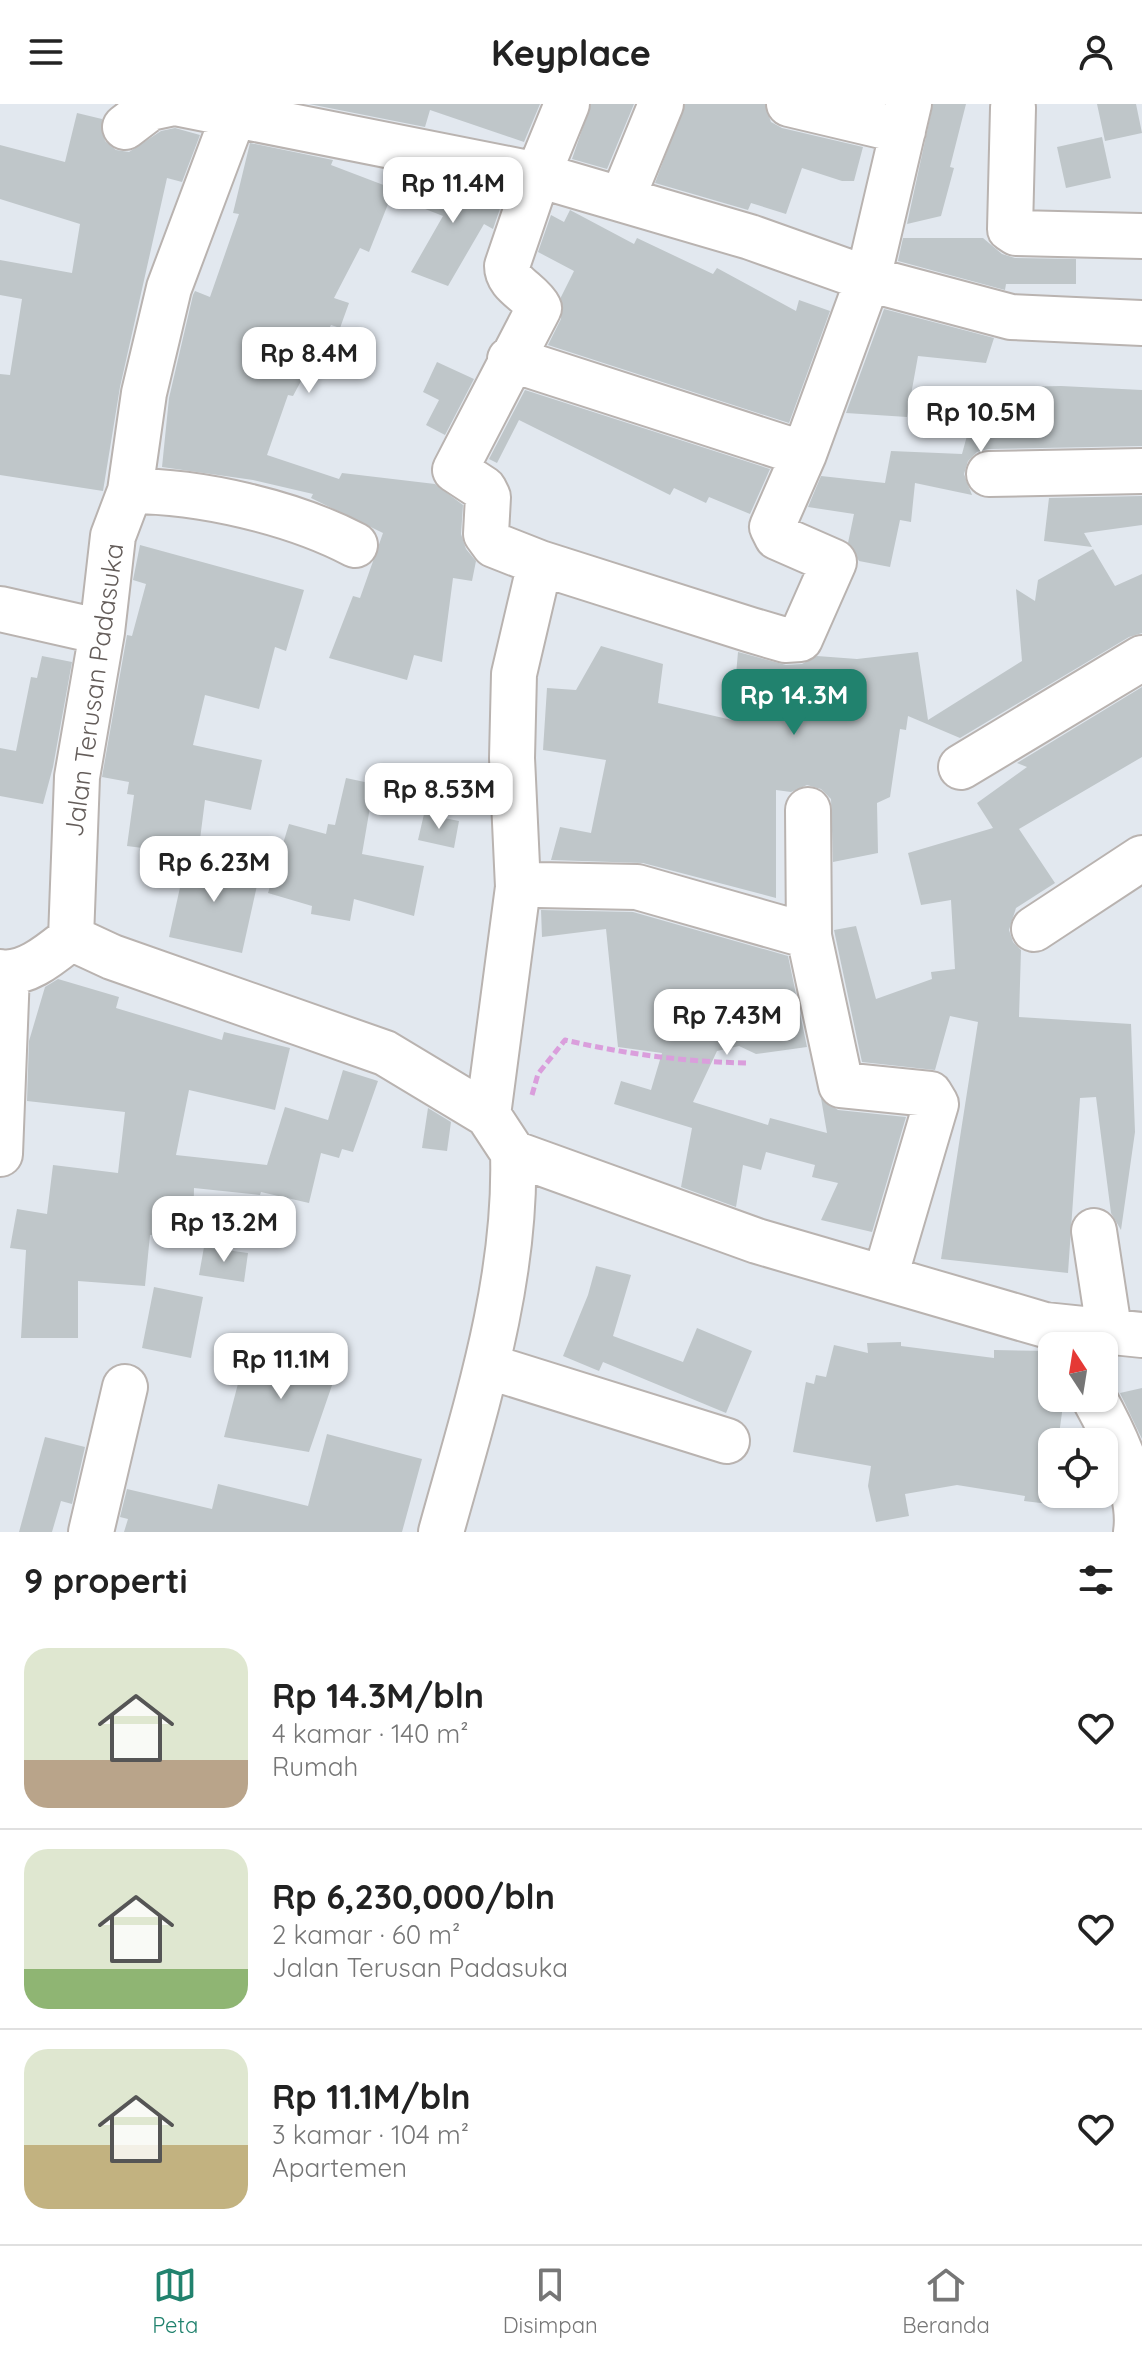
<!DOCTYPE html>
<html lang="id">
<meta charset="utf-8">
<style>
:root{--surface:#fff;--page:#f6f6f6;--text:#222;--muted:#767676;--line:#e0e0e0;--accent:#21826e}
body{margin:0;font-family:Quicksand,sans-serif;background:var(--page);color:var(--text);height:100vh;display:flex;flex-direction:column;font-size:30px;white-space:nowrap}
*{box-sizing:border-box;margin:0}
p{font-size:26px;color:var(--muted)}
.icon{flex:none;width:44px;height:44px;fill:none;stroke:currentColor;stroke-width:2;stroke-linecap:round;stroke-linejoin:round}
.map{position:relative;height:1428px;overflow:hidden}
.sheet{display:flex;flex-direction:column;background:var(--surface);flex:1}
.sheet>*{flex:none}
.needle{width:52px;rotate:348deg}
.fabs{position:absolute;left:1038px;top:1228px;display:grid;gap:16px}
.fabs a{display:grid;place-items:center;width:80px;height:80px;border-radius:16px;background:var(--surface);box-shadow:0 2px 6px #0004;font-size:40px}
.price{position:absolute;translate:-50% -68px;padding:0 18px;border-radius:16px;background:#fff;color:#222;font-size:26px;line-height:52px;filter:drop-shadow(0 2px 4px #0008)}
.price::after{content:'';position:absolute;left:50%;top:48px;width:24px;height:18px;margin-left:-12px;background:inherit;clip-path:polygon(0 0,100% 0,50% 100%)}
.price.current{background:var(--accent);color:#fff}
ul{padding:0;list-style:none}
li{display:flex;align-items:center;gap:24px;height:200px;padding:0 24px}
li+li{border-top:2px solid var(--line)}
li span{display:grid;place-items:center;flex:none;width:224px;height:160px;border-radius:24px;color:#555}
li>.icon{margin-inline-start:auto}
span .icon{width:96px;height:96px;fill:#fffc;stroke-width:1}
li b{font-size:34px}
h2{display:flex;justify-content:space-between;align-items:center;height:96px;padding:0 24px;font-size:34px}
header{display:flex;justify-content:space-between;align-items:center;height:104px;padding:0 24px;background:var(--surface);font-size:36px;font-weight:700}
.tabs{display:flex;justify-content:space-around;align-items:center;height:112px;border-top:2px solid var(--line);background:var(--surface);font-size:22px;color:var(--muted)}
.tabs a{display:grid;justify-items:center;gap:4px}
.tabs .current{color:var(--accent)}
.map>svg:first-child{display:block}
.building{fill:#bfc6c9}
.lines{fill:none;stroke-linecap:round;stroke-linejoin:round}
.minor-casing{stroke:#b9b3b0;stroke-width:48}
.path{stroke:#da9edc;stroke-width:5;stroke-dasharray:8 4;stroke-linecap:butt}
.minor{stroke:#fff;stroke-width:44}
.labels{text-anchor:middle;stroke-width:7;stroke-linejoin:round;paint-order:stroke}
.street-label{font-size:26px;fill:#645d5a;stroke:#fff}
</style>
<header><svg class="icon" aria-label="menu" viewBox="0 0 24 24"><path d="M4 6h16M4 12h16M4 18h16"/></svg>Keyplace<svg class="icon" aria-label="person" viewBox="0 0 24 24"><circle cx="12" cy="8" r="4"/><path d="M4 21q1-7 8-7t8 7"/></svg></header>
<div class="map">
<svg width="1142" height="1428" viewBox="0 0 1142 1428">
<rect width="100%" height="100%" fill="#e2e8ef"/>
<!-- building -->
<path class="building" d="M 309,0 L 540,0 L 524,38 L 430,6 L 425,23 Z
M 591,0 L 634,0 L 607,65 L 572,55 Z
M 685,0 L 765,0 L 771,18 L 782,24 L 863,43 L 854,77 L 842,77 L 802,64 L 786,110 L 751,99 L 748,106 L 655,79 Z
M 933,0 L 966,0 L 950,63 L 954,64 L 941,112 L 907,120 Z
M 1097,0 L 1136,0 L 1142,29 L 1105,37 Z
M 77,9 L 102,15 L 105,37 L 116,46 L 129,48 L 161,27 L 175,24 L 200,31 L 182,78 L 167,74 L 120,283 L 103,387 L 0,371 L 0,270 L 10,271 L 22,195 L 0,191 L 0,156 L 72,169 L 80,120 L 0,95 L 0,41 L 65,58 Z
M 1102,33 L 1111,74 L 1066,84 L 1057,43 Z
M 250,39 L 333,56 L 331,61 L 394,85 L 369,148 L 360,144 L 334,194 L 349,199 L 340,224 L 331,221 L 293,292 L 288,291 L 267,351 L 339,375 L 342,369 L 435,380 L 463,401 L 461,430 L 466,445 L 476,457 L 472,477 L 453,474 L 442,558 L 414,551 L 407,576 L 329,554 L 353,492 L 360,494 L 383,429 L 311,394 L 313,390 L 253,376 L 162,363 L 169,294 L 193,191 L 195,187 L 210,193 L 239,110 L 233,109 Z
M 420,73 L 505,90 L 493,125 L 484,120 L 448,182 L 411,168 L 443,112 L 410,99 Z
M 570,106 L 634,140 L 637,134 L 713,170 L 717,164 L 796,207 L 799,196 L 830,207 L 789,319 L 548,241 L 561,215 L 561,193 L 574,167 L 538,148 L 551,111 L 564,118 Z
M 903,134 L 983,134 L 1002,150 L 1015,154 L 1076,155 L 1076,180 L 1006,180 L 1005,186 L 898,157 Z
M 884,205 L 994,234 L 986,259 L 918,252 L 907,313 L 846,309 Z
M 437,258 L 474,275 L 445,331 L 426,321 L 439,296 L 423,288 Z
M 1061,282 L 1142,286 L 1142,342 L 988,345 L 977,348 L 968,357 L 964,370 L 972,391 L 915,379 L 911,418 L 900,416 L 890,463 L 859,457 L 848,439 L 854,410 L 808,403 L 821,372 L 885,379 L 891,347 L 962,350 L 980,284 Z
M 525,286 L 770,365 L 750,410 L 709,393 L 706,399 L 674,384 L 670,391 L 519,316 L 497,359 L 489,355 Z
M 1142,392 L 1142,421 L 1084,429 L 1092,443 L 1044,437 L 1049,394 Z
M 140,441 L 304,486 L 286,547 L 275,543 L 259,605 L 205,591 L 193,641 L 262,656 L 251,706 L 205,696 L 198,751 L 127,742 L 134,691 L 127,690 L 129,678 L 102,673 L 127,531 L 132,532 L 146,480 L 133,476 Z
M 1093,445 L 1115,482 L 1142,470 L 1142,529 L 1129,533 L 960,634 L 908,612 L 906,626 L 900,625 L 890,693 L 877,699 L 878,749 L 833,758 L 831,695 L 821,685 L 807,681 L 791,688 L 776,686 L 776,794 L 643,759 L 551,756 L 560,723 L 591,729 L 606,656 L 543,646 L 547,584 L 576,586 L 601,542 L 663,560 L 658,599 L 732,616 L 738,548 L 786,561 L 802,560 L 817,552 L 857,555 L 918,548 L 928,616 L 1022,557 L 1016,485 L 1035,497 L 1038,476 Z
M 42,552 L 72,558 L 53,663 L 43,700 L 0,692 L 0,644 L 16,647 L 31,573 L 37,574 Z
M 1142,583 L 1142,653 L 1019,725 L 1055,779 L 1016,804 L 1009,826 L 1013,838 L 1021,846 L 1019,913 L 1131,920 L 1135,1028 L 1121,1126 L 1111,1109 L 1096,993 L 1080,994 L 1068,1169 L 941,1155 L 978,918 L 950,912 L 935,966 L 862,958 L 834,826 L 856,822 L 876,895 L 932,875 L 931,868 L 955,865 L 951,796 L 921,801 L 908,749 L 993,724 L 977,699 L 1027,663 L 1017,659 Z
M 346,674 L 374,680 L 362,750 L 424,762 L 414,812 L 354,795 L 350,817 L 311,810 L 312,802 L 268,789 L 289,720 L 326,730 L 328,720 L 335,721 Z
M 424,710 L 459,717 L 454,744 L 418,736 Z
M 187,752 L 260,768 L 242,849 L 169,833 Z
M 541,806 L 633,808 L 788,852 L 807,943 L 756,950 L 739,942 L 717,947 L 693,998 L 768,1021 L 770,1014 L 827,1029 L 821,994 L 838,1006 L 906,1013 L 872,1128 L 821,1116 L 838,1079 L 812,1073 L 815,1061 L 766,1048 L 761,1066 L 743,1061 L 736,1103 L 681,1083 L 692,1024 L 614,1000 L 621,977 L 651,986 L 662,949 L 618,943 L 606,825 L 542,833 Z
M 58,875 L 119,893 L 116,904 L 222,936 L 224,928 L 290,944 L 275,1006 L 189,986 L 176,1051 L 267,1061 L 285,1003 L 328,1016 L 343,966 L 378,977 L 353,1048 L 342,1045 L 339,1054 L 321,1049 L 309,1099 L 261,1088 L 260,1091 L 194,1084 L 193,1131 L 150,1131 L 145,1182 L 78,1177 L 78,1234 L 21,1234 L 26,1146 L 10,1144 L 17,1105 L 47,1110 L 53,1061 L 118,1069 L 125,1008 L 27,997 L 29,937 L 45,883 Z
M 428,1004 L 451,1018 L 447,1047 L 422,1044 Z
M 204,1143 L 248,1149 L 244,1178 L 199,1171 Z
M 596,1162 L 631,1171 L 613,1232 L 683,1258 L 697,1224 L 752,1247 L 726,1309 L 603,1258 L 599,1267 L 563,1252 L 588,1191 Z
M 154,1183 L 203,1193 L 191,1254 L 142,1244 Z
M 901,1238 L 901,1242 L 994,1254 L 994,1246 L 1052,1247 L 1052,1294 L 1064,1294 L 1058,1338 L 1052,1338 L 1049,1400 L 1024,1397 L 1025,1392 L 957,1381 L 905,1390 L 909,1412 L 876,1418 L 868,1382 L 871,1362 L 793,1348 L 806,1278 L 814,1280 L 816,1271 L 826,1273 L 834,1241 L 868,1249 L 867,1239 Z
M 275,1249 L 340,1258 L 309,1348 L 224,1333 L 245,1253 L 274,1261 Z
M 1142,1284 L 1142,1335 L 1120,1289 Z
M 327,1330 L 422,1355 L 402,1428 L 124,1428 L 128,1415 L 120,1413 L 127,1385 L 212,1405 L 218,1380 L 308,1402 Z
M 45,1333 L 85,1343 L 72,1400 L 61,1397 L 52,1428 L 19,1428 Z"/>
<g class="lines">
<defs>
<path id="minor" d="M 180,0 L 538,71 L 750,133 L 868,175 L 804,350 L 772,423 L 777,433 L 834,458 L 800,535 L 785,536 L 751,526 L 540,459
M 238,0 L 169,184 L 144,289 L 130,387 L 113,432 L 102,528 L 77,673 L 71,834 L 112,853 L 385,949 L 488,1011 L 513,1049
M 789,0 L 903,27
M 909,0 L 868,175 L 1011,213 L 1142,219
M 1013,4 L 1010,125 L 1016,129 L 1142,132
M 125,23 L 150,4 L 169,0
M 622,95 L 661,0
M 510,255 L 804,350
M 989,370 L 1142,367
M 130,387 C 200,387 292,408 355,441
M 0,505 L 102,528
M 961,663 L 1142,554
M 808,706 L 809,832
M 538,781 L 637,783 L 809,832 L 841,981 L 930,990 L 936,1000 L 885,1173
M 1034,825 L 1142,754
M 0,868 C 26,872 52,849 71,834
M 488,1011 L 518,783 L 512,654 L 514,570 L 540,459 L 494,441 L 486,430 L 488,393 L 484,385 L 455,366 L 539,204 C 531,188 507,181 507,162 L 538,71 L 567,0
M 513,1049 L 757,1137 L 1045,1221 L 1142,1231
M 0,1050 L 7,869
M 1094,1127 L 1109,1225
M 487,1262 L 727,1337
M 1094,1294 C 1113,1328 1142,1388 1136,1428
M 91,1428 L 125,1283
M 441,1428 C 475,1305 517,1178 513,1049"/>
</defs>
<!-- minor casing -->
<use href="#minor" class="minor-casing"/>
<!-- path -->
<path class="path" d="M 532,991 L 538,970 L 565,936 C 625,950 686,958 748,959"/>
<!-- minor -->
<use href="#minor" class="minor"/>
</g>
<g class="labels">
<!-- street labels -->
<g class="street-label">
<text transform="translate(94 586) rotate(-82)" y="9">Jalan Terusan Padasuka</text>
</g>
</g>
</svg>
<div class="fabs">
<a><svg class="needle" viewBox="-14 -14 28 28"><path d="M0-13l5 13h-10z" fill="#e53935"/><path d="M0 13l5-13h-10z" fill="#767676"/></svg></a>
<a><svg class="icon" aria-label="locate" viewBox="0 0 24 24"><circle cx="12" cy="12" r="6"/><path d="M12 2v4M12 18v4M2 12h4M18 12h4"/></svg></a>
</div>
<b class="price" style="left:453px;top:121px">Rp 11.4M</b>
<b class="price" style="left:309px;top:291px">Rp 8.4M</b>
<b class="price" style="left:981px;top:350px">Rp 10.5M</b>
<b class="price current" style="left:794px;top:633px">Rp 14.3M</b>
<b class="price" style="left:439px;top:727px">Rp 8.53M</b>
<b class="price" style="left:214px;top:800px">Rp 6.23M</b>
<b class="price" style="left:727px;top:953px">Rp 7.43M</b>
<b class="price" style="left:224px;top:1160px">Rp 13.2M</b>
<b class="price" style="left:281px;top:1297px">Rp 11.1M</b>
</div>
<section class="sheet">
<h2>9 properti<svg class="icon" aria-label="filters" viewBox="0 0 24 24"><path d="M4 7h16M4 17h16"/><circle cx="9" cy="7" r="2"/><circle cx="15" cy="17" r="2"/></svg></h2>
<ul>
<li><span style="background:linear-gradient(#dfe7d0 70%,#b9a48a 0)"><svg class="icon" aria-label="home" viewBox="0 0 24 24"><path d="M3 11l9-7 9 7M6 9v11h12V9"/></svg></span><div><b>Rp 14.3M/bln</b><p>4 kamar · 140 m²</p><p>Rumah</p></div><svg class="icon" aria-label="heart" viewBox="0 0 24 24"><path d="M12 20l-8-8c-3-5 5-10 8-4 3-6 11-1 8 4z"/></svg></li>
<li><span style="background:linear-gradient(#dfe7d0 75%,#8fb573 0)"><svg class="icon" aria-label="home" viewBox="0 0 24 24"><path d="M3 11l9-7 9 7M6 9v11h12V9"/></svg></span><div><b>Rp 6,230,000/bln</b><p>2 kamar · 60 m²</p><p>Jalan Terusan Padasuka</p></div><svg class="icon" aria-label="heart" viewBox="0 0 24 24"><path d="M12 20l-8-8c-3-5 5-10 8-4 3-6 11-1 8 4z"/></svg></li>
<li><span style="background:linear-gradient(#dfe7d0 60%,#c2b280 0)"><svg class="icon" aria-label="home" viewBox="0 0 24 24"><path d="M3 11l9-7 9 7M6 9v11h12V9"/></svg></span><div><b>Rp 11.1M/bln</b><p>3 kamar · 104 m²</p><p>Apartemen</p></div><svg class="icon" aria-label="heart" viewBox="0 0 24 24"><path d="M12 20l-8-8c-3-5 5-10 8-4 3-6 11-1 8 4z"/></svg></li>
</ul>
</section>
<nav class="tabs">
<a class="current"><svg class="icon" aria-label="map" viewBox="0 0 24 24"><path d="M3 6l6-2 6 2 6-2v14l-6 2-6-2-6 2zM9 4v14M15 6v14"/></svg>Peta</a>
<a><svg class="icon" aria-label="saved" viewBox="0 0 24 24"><path d="M7 4h10v16l-5-4-5 4z"/></svg>Disimpan</a>
<a><svg class="icon" aria-label="home" viewBox="0 0 24 24"><path d="M3 11l9-7 9 7M6 9v11h12V9"/></svg>Beranda</a>
</nav>
